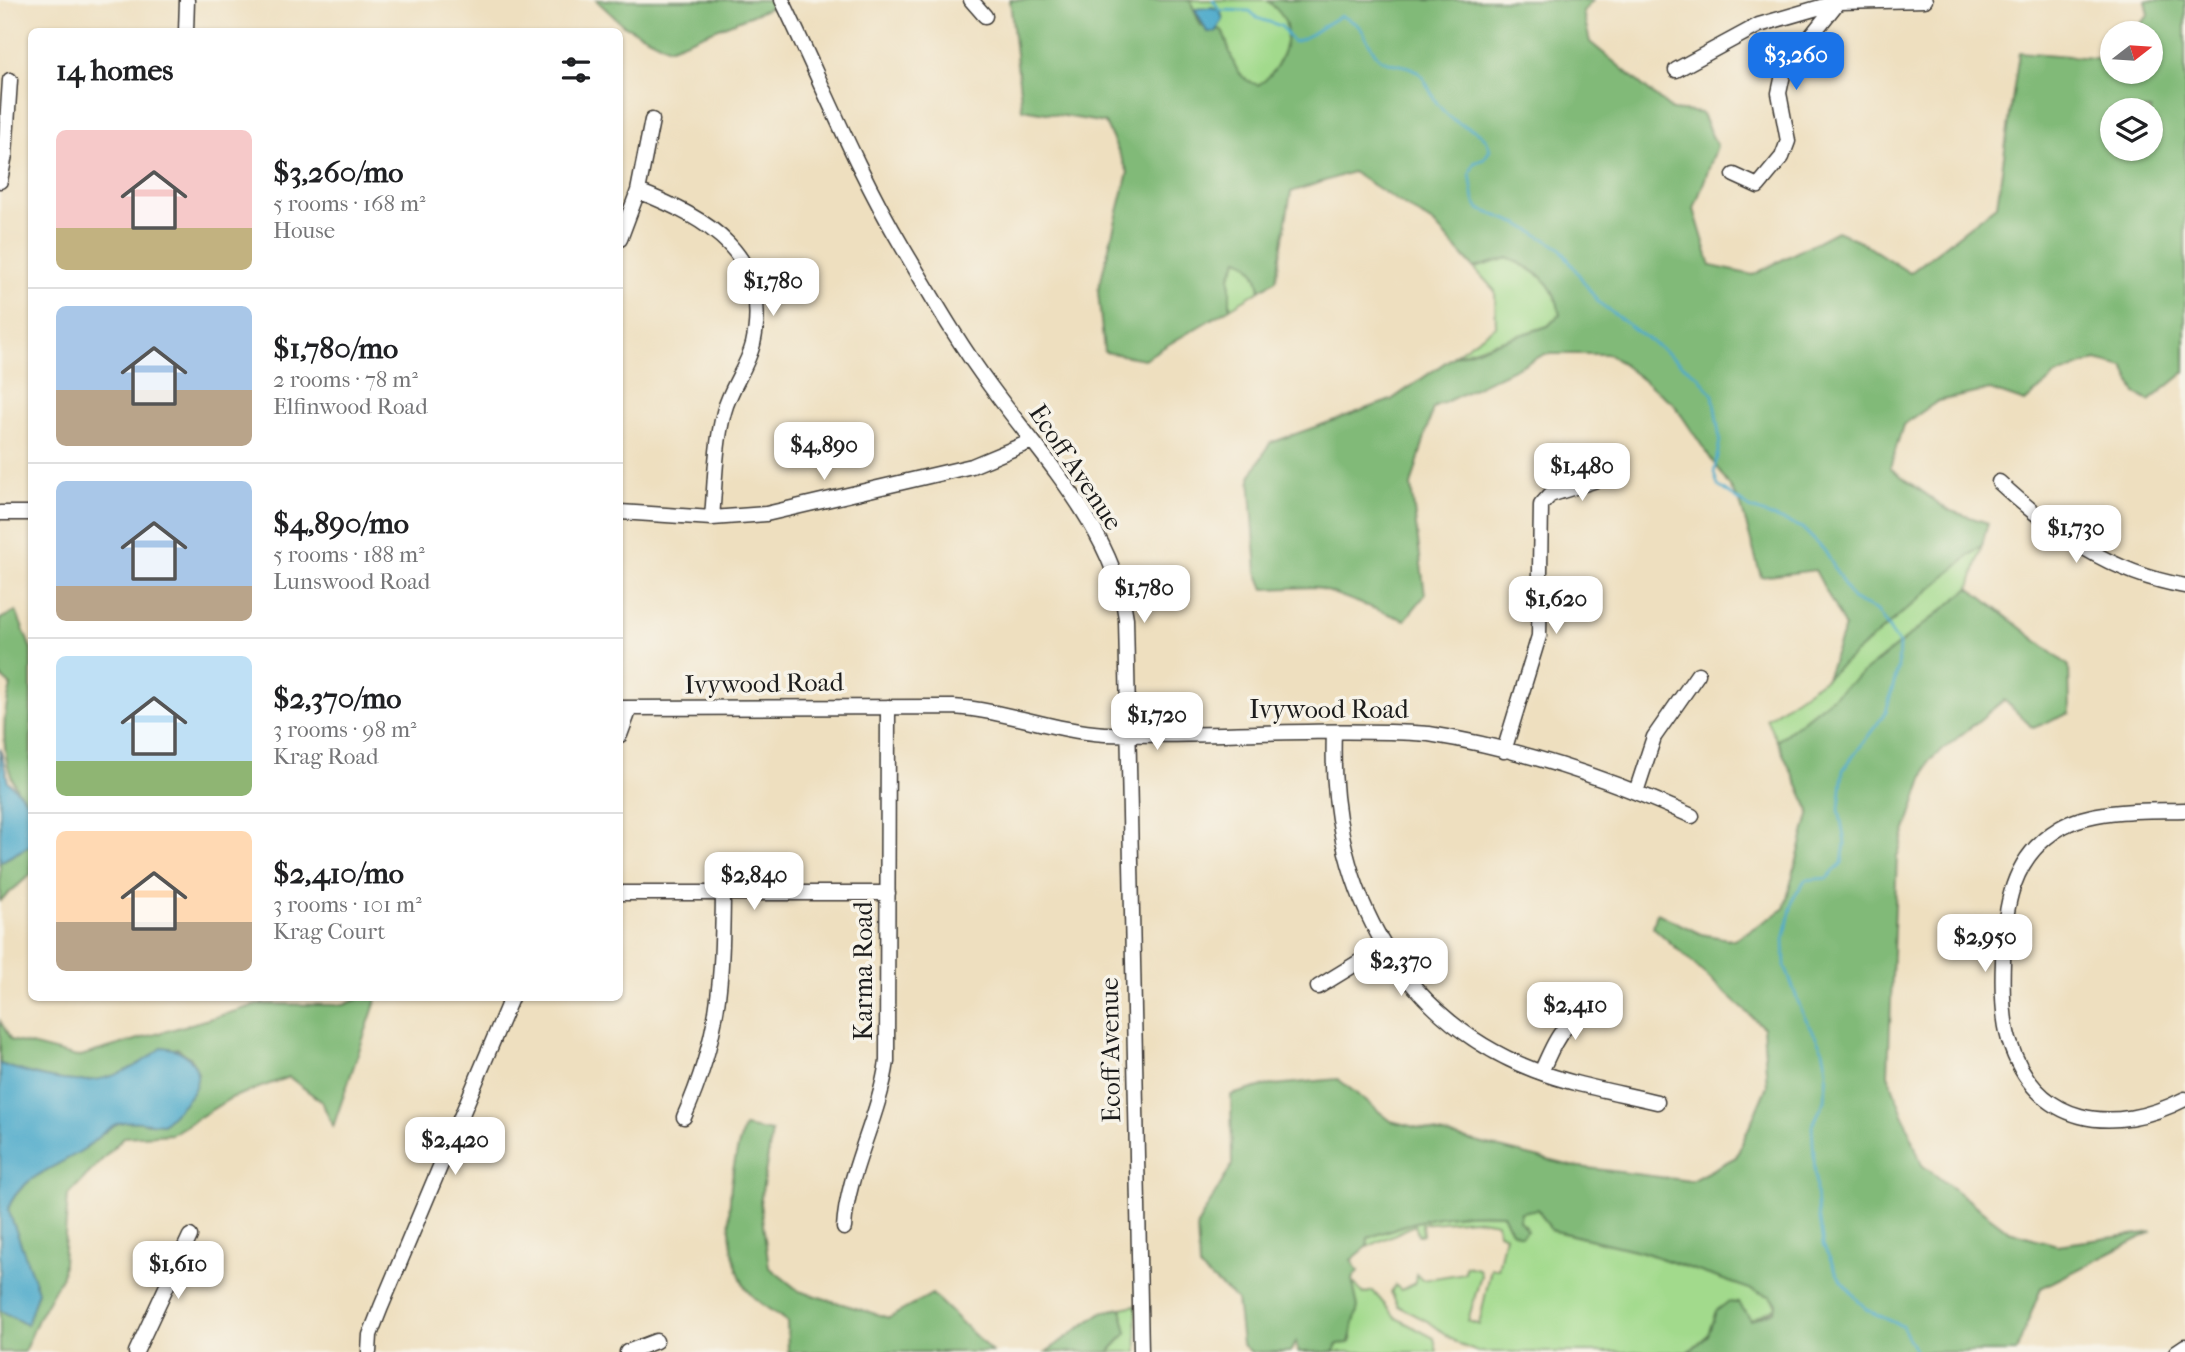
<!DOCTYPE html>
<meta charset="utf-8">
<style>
:root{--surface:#fff;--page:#f6f6f6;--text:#202124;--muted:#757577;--line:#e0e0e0;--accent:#1a73e8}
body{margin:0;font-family:"IM FELL French Canon",serif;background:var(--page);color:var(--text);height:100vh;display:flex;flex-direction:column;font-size:26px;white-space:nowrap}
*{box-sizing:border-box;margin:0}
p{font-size:23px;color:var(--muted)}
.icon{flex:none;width:38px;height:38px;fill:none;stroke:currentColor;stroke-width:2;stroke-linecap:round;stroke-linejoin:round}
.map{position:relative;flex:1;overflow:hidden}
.drawer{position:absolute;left:28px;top:28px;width:595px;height:973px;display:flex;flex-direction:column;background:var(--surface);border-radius:10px;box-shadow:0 2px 5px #0004}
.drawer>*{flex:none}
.needle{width:46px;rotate:73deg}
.fabs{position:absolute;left:2100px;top:21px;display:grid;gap:14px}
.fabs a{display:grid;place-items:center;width:63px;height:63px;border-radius:50%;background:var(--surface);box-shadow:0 2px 5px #0004;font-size:35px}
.price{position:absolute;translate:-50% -60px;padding:0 16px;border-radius:14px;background:#fff;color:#222;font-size:23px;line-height:46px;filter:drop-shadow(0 2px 4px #0008)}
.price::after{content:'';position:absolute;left:50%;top:42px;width:21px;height:16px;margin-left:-10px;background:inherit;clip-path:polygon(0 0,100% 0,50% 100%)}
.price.active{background:var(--accent);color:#fff}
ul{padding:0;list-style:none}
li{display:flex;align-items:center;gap:21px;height:175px;padding:0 28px}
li+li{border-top:2px solid var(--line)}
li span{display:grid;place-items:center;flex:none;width:196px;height:140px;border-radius:10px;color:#555}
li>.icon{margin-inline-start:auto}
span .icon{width:84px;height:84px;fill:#fffc;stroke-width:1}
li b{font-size:30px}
h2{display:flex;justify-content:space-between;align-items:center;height:84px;padding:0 28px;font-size:30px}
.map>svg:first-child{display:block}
.green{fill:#a2da8c;stroke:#5f7b54;stroke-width:2}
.forest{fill:#81ba78;stroke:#4e6b4a;stroke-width:2;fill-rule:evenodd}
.water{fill:#4daacb;stroke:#346374;stroke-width:2}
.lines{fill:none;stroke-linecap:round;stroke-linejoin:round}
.stream{stroke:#4daacb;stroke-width:2.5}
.minor-casing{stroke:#3c3934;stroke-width:17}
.minor{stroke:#fff;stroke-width:14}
.labels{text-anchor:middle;stroke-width:7;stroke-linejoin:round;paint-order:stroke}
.street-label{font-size:26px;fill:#1c1c1c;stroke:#f7f3e8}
</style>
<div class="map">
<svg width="2185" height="1352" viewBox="0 0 2185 1352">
<rect width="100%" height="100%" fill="#f7f3e8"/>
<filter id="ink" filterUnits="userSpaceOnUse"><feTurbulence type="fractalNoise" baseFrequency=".0143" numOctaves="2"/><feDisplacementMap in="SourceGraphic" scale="14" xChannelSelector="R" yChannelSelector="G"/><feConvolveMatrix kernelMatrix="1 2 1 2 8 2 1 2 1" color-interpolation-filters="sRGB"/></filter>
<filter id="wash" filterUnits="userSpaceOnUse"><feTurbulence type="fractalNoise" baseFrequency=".00686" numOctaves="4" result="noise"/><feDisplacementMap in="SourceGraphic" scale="28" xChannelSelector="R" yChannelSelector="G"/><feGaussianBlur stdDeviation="1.57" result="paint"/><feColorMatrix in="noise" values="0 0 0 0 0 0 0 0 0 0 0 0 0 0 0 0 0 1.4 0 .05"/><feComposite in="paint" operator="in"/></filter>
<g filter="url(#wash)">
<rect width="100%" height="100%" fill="#eedfbf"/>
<!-- green -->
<path class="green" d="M 1154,0 L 1281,0 L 1295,27 L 1268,110 Z
M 1238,258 C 1252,264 1258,276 1260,290 L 1230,308 L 1230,276 Z
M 1507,258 C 1536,270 1555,281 1560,314 L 1548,326 L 1453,356 L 1496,326 L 1495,291 L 1474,268 Z
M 1982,545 L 1970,588 L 1777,741 L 1766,719 L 1826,678 Z
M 1538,1209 L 1551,1230 L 1643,1252 L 1770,1296 L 1777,1307 L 1750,1320 L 1745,1311 L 1716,1311 L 1708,1335 L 1688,1352 L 1478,1352 L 1460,1345 L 1429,1322 L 1398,1306 L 1391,1292 L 1395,1285 L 1401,1290 L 1415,1283 L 1416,1274 L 1422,1280 L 1465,1273 L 1466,1266 L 1479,1269 L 1481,1275 L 1468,1321 L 1479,1325 L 1491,1268 L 1498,1269 L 1505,1235 L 1498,1232 L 1497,1223 L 1474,1219 L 1422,1224 L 1423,1235 L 1418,1235 L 1415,1225 L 1367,1247 L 1368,1238 C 1420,1219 1448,1211 1503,1214 L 1512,1231 L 1526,1226 L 1519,1220 L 1521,1211 Z
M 1355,1284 L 1363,1294 L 1373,1291 L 1396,1318 L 1434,1338 L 1437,1352 L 1333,1352 L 1338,1343 L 1349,1343 L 1352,1339 C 1352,1318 1359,1311 1352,1289 Z
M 1136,1305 L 1137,1352 L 1109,1352 L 1127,1333 L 1121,1308 Z"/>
<!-- forest -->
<path class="forest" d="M 596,0 L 778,0 L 780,4 L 669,48 L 623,25 Z
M 1010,0 L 1190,0 L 1201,26 L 1222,30 C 1232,50 1230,77 1258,85 C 1276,75 1292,43 1285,22 C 1282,13 1274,7 1267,0 L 1593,0 L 1583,12 L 1590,42 L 1672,110 L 1701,113 L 1717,146 L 1694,209 L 1711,266 L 1753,275 L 1837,231 L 1858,240 L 1910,273 L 1997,205 L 2019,52 L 2106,59 L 2112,52 L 2112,72 L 2151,72 L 2151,33 L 2131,33 L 2149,15 L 2146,0 L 2185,0 L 2185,372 L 2149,401 L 2136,394 L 2124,367 L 2096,360 L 2055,376 L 2025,402 L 1990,390 L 1938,401 L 1903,425 L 1890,468 L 1948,510 L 1988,523 L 1982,545 L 1826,678 L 1845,627 L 1815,570 L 1761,577 L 1740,502 L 1673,403 L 1609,354 L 1545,354 L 1433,408 L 1411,486 L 1425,595 L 1405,620 L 1316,587 L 1264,589 L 1257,572 L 1250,477 L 1270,443 L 1391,400 L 1453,357 L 1548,326 L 1560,314 C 1555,282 1536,270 1508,258 L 1474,268 L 1434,224 L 1352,172 L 1291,192 L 1276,280 L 1260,290 C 1258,276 1252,263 1238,259 L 1230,276 L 1230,308 L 1144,359 L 1104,352 L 1098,291 L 1128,172 L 1105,123 L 1022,109 ZM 2112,110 L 2151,110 L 2151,149 L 2112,149 Z
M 1970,588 L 2069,666 L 2070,713 L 2033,728 L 2004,700 L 1929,761 L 1897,857 L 1888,1074 L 1922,1165 L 2009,1231 L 2057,1245 L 2152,1232 L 2041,1288 L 2016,1352 L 1689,1352 L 1708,1335 L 1716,1311 L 1728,1302 L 1739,1303 L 1751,1320 L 1774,1311 L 1777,1303 L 1770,1296 L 1643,1252 L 1551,1230 L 1538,1209 L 1521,1212 L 1519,1220 L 1527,1230 L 1521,1236 L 1512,1231 L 1503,1214 C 1451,1211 1417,1219 1368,1238 L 1367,1247 L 1351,1260 L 1358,1271 L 1352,1279 L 1358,1307 L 1349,1343 L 1338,1344 L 1333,1352 L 1298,1352 L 1296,1342 L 1290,1352 L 1251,1352 L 1242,1344 L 1237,1300 L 1199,1268 L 1197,1225 L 1232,1165 L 1231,1095 L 1263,1086 L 1338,1079 L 1391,1121 L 1572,1166 L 1691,1181 L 1736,1157 L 1767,1086 L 1763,1027 L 1653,927 L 1657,913 L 1701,934 L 1734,940 L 1784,909 L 1810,811 L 1777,741 Z
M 16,611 L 31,649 L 31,806 C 0,779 0,724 11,686 L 0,676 L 0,619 Z
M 31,845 L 31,874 L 0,901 L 0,862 Z
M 360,998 L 377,998 L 333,1127 L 322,1102 L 289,1077 L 231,1098 L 172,1134 L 124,1137 L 68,1195 L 62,1276 L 39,1317 L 24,1352 L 0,1352 L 0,1310 L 27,1325 L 38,1291 L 8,1209 C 20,1176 56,1168 84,1149 C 94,1142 103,1131 114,1125 C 128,1118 148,1124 163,1124 L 198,1073 L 191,1058 L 177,1048 C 167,1052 156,1055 147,1060 C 137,1066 129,1073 118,1076 C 78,1088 38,1077 0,1064 L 0,1021 L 11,1040 L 77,1057 L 260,1004 L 344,1005 Z
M 744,1127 L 772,1132 L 760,1203 L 769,1267 L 799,1291 L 889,1318 L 932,1294 L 992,1352 L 788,1352 L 787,1322 C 775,1312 752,1300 745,1287 C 721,1241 728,1174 744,1127 Z
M 1121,1308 L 1127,1333 L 1109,1352 L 1046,1352 L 1102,1312 Z"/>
<!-- water -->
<path class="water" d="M 1212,7 L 1220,10 L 1223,19 L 1216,32 L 1207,32 L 1195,9 Z
M 0,748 L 8,781 L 32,806 L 31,845 L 0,862 Z
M 163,1047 C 186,1049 206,1067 193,1091 C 186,1103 173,1114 163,1124 C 148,1124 128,1118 114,1125 C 103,1131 94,1142 84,1149 C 56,1168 20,1176 8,1209 L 38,1291 L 27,1325 L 0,1310 L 0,1064 C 66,1086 106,1093 163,1047 Z"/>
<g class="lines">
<!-- stream -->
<path class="stream" d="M 1213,0 L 1220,10 L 1250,11 L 1257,18 L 1281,26 L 1293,42 C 1311,38 1324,23 1341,16 C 1368,27 1361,34 1376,54 C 1386,68 1408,61 1420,74 C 1433,90 1430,101 1451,118 C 1468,132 1484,126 1490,150 L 1484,159 L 1474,163 L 1470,173 L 1474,200 L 1479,209 L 1521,225 L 1560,248 L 1598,302 L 1700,378 L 1713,395 L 1720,440 L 1714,473 L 1718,486 L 1750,508 L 1802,528 L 1825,551 L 1852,599 L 1877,611 L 1899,644 L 1898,668 L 1886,712 L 1843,770 L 1839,809 L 1845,843 L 1842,863 L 1827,878 L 1805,880 L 1793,899 L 1784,940 L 1785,966 L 1802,1012 L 1823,1050 L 1827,1069 L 1825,1100 L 1812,1126 L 1817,1207 L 1823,1245 L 1841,1281 L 1867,1310 L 1902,1326 L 1916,1352"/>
</g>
</g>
<g filter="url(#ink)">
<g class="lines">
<defs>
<path id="minor" d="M 782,0 C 822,83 856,169 903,248 C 931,295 958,343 991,387 C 1042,457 1113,529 1126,618 L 1141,1352
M 971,0 L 985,16
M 186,32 L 187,0
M 1676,70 L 1759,25 L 1838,2
M 1734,175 L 1758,186 L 1782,157 L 1788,141 L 1779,93 L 1784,70 L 1838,2 L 1925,0
M 0,181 L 5,155 L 10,80
M 638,191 C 707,218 773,255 753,344 C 747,368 730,388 724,412 C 715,446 715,484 712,518
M 620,239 L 638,191 L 652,120
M 1999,482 C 2053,532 2110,573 2185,586
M 620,512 L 712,518 L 766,514 L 972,466 L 1032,441
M 0,513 L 32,513
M 620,708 L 953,707 C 1005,710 1053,731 1105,734 C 1212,738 1321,727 1429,734 C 1518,748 1610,779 1692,816
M 1334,732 C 1328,878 1392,1015 1534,1070 C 1573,1085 1616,1092 1657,1102
M 620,735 L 630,708
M 1504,751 L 1539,636 L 1541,505 L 1550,495 L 1603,478
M 1636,792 L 1654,737 L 1698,674
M 2185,810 C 2147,811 2094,808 2060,828 C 2011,857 2004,908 2003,961 C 2002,987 2002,1016 2009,1040 C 2036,1127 2113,1136 2185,1099
M 620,893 L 888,893
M 1318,987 L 1385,946
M 1541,1072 C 1558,1035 1563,1018 1605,1005
M 684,1117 C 720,1036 722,981 723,895
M 844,1228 C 847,1172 879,1119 887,1061 L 888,707
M 136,1352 L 190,1236
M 369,1352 L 370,1335 L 381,1307 L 511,998
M 627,1352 L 656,1341
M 2176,1352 L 2185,1346"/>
</defs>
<!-- minor casing -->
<use href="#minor" class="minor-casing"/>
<!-- minor -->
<use href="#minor" class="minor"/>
</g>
</g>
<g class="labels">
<!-- street labels -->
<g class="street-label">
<text transform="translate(1076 467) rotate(56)" y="9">Ecoff Avenue</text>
<text transform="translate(764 683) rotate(-1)" y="9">Ivywood Road</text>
<text x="1329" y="718">Ivywood Road</text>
<text transform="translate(863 971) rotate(-90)" y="9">Karma Road</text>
<text transform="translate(1110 1050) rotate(-91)" y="9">Ecoff Avenue</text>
</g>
</g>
</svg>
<div class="fabs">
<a><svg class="needle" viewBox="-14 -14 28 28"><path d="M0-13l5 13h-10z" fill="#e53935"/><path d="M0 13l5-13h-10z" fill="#757577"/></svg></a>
<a><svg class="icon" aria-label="layers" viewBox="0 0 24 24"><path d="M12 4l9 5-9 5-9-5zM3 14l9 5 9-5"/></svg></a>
</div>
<b class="price active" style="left:1796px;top:92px">$3,260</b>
<b class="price" style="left:773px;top:318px">$1,780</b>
<b class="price" style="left:824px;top:482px">$4,890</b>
<b class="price" style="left:1582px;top:503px">$1,480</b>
<b class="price" style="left:2076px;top:565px">$1,730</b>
<b class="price" style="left:1144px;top:625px">$1,780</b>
<b class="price" style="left:1556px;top:636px">$1,620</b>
<b class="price" style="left:1157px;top:752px">$1,720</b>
<b class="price" style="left:754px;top:912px">$2,840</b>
<b class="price" style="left:1985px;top:974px">$2,950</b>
<b class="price" style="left:1401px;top:998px">$2,370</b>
<b class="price" style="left:1575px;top:1042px">$2,410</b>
<b class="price" style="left:455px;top:1177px">$2,420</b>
<b class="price" style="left:178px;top:1301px">$1,610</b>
<section class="drawer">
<h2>14 homes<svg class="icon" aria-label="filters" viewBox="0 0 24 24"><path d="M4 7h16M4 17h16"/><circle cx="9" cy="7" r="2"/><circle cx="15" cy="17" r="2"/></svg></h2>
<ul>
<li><span style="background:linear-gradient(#f6c9c9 70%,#c2b280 0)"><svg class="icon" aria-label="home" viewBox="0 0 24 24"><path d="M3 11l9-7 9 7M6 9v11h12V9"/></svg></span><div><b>$3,260/mo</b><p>5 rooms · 168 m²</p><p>House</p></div></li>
<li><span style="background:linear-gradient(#a9c7e8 60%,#b9a48a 0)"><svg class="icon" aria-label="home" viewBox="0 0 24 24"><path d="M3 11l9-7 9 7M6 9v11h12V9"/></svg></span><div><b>$1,780/mo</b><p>2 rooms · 78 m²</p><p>Elfinwood Road</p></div></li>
<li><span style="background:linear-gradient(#a9c7e8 75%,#b9a48a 0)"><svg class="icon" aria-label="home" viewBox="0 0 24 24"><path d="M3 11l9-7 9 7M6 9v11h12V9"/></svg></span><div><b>$4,890/mo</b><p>5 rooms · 188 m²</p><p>Lunswood Road</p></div></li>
<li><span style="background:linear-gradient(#bfe0f5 75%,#8fb573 0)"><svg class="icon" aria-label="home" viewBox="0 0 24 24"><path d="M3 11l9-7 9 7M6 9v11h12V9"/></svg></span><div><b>$2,370/mo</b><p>3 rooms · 98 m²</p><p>Krag Road</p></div></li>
<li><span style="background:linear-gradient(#ffd9b3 65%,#b9a48a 0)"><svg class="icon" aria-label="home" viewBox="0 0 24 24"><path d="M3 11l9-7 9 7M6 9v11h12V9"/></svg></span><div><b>$2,410/mo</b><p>3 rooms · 101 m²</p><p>Krag Court</p></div></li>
</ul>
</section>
</div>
